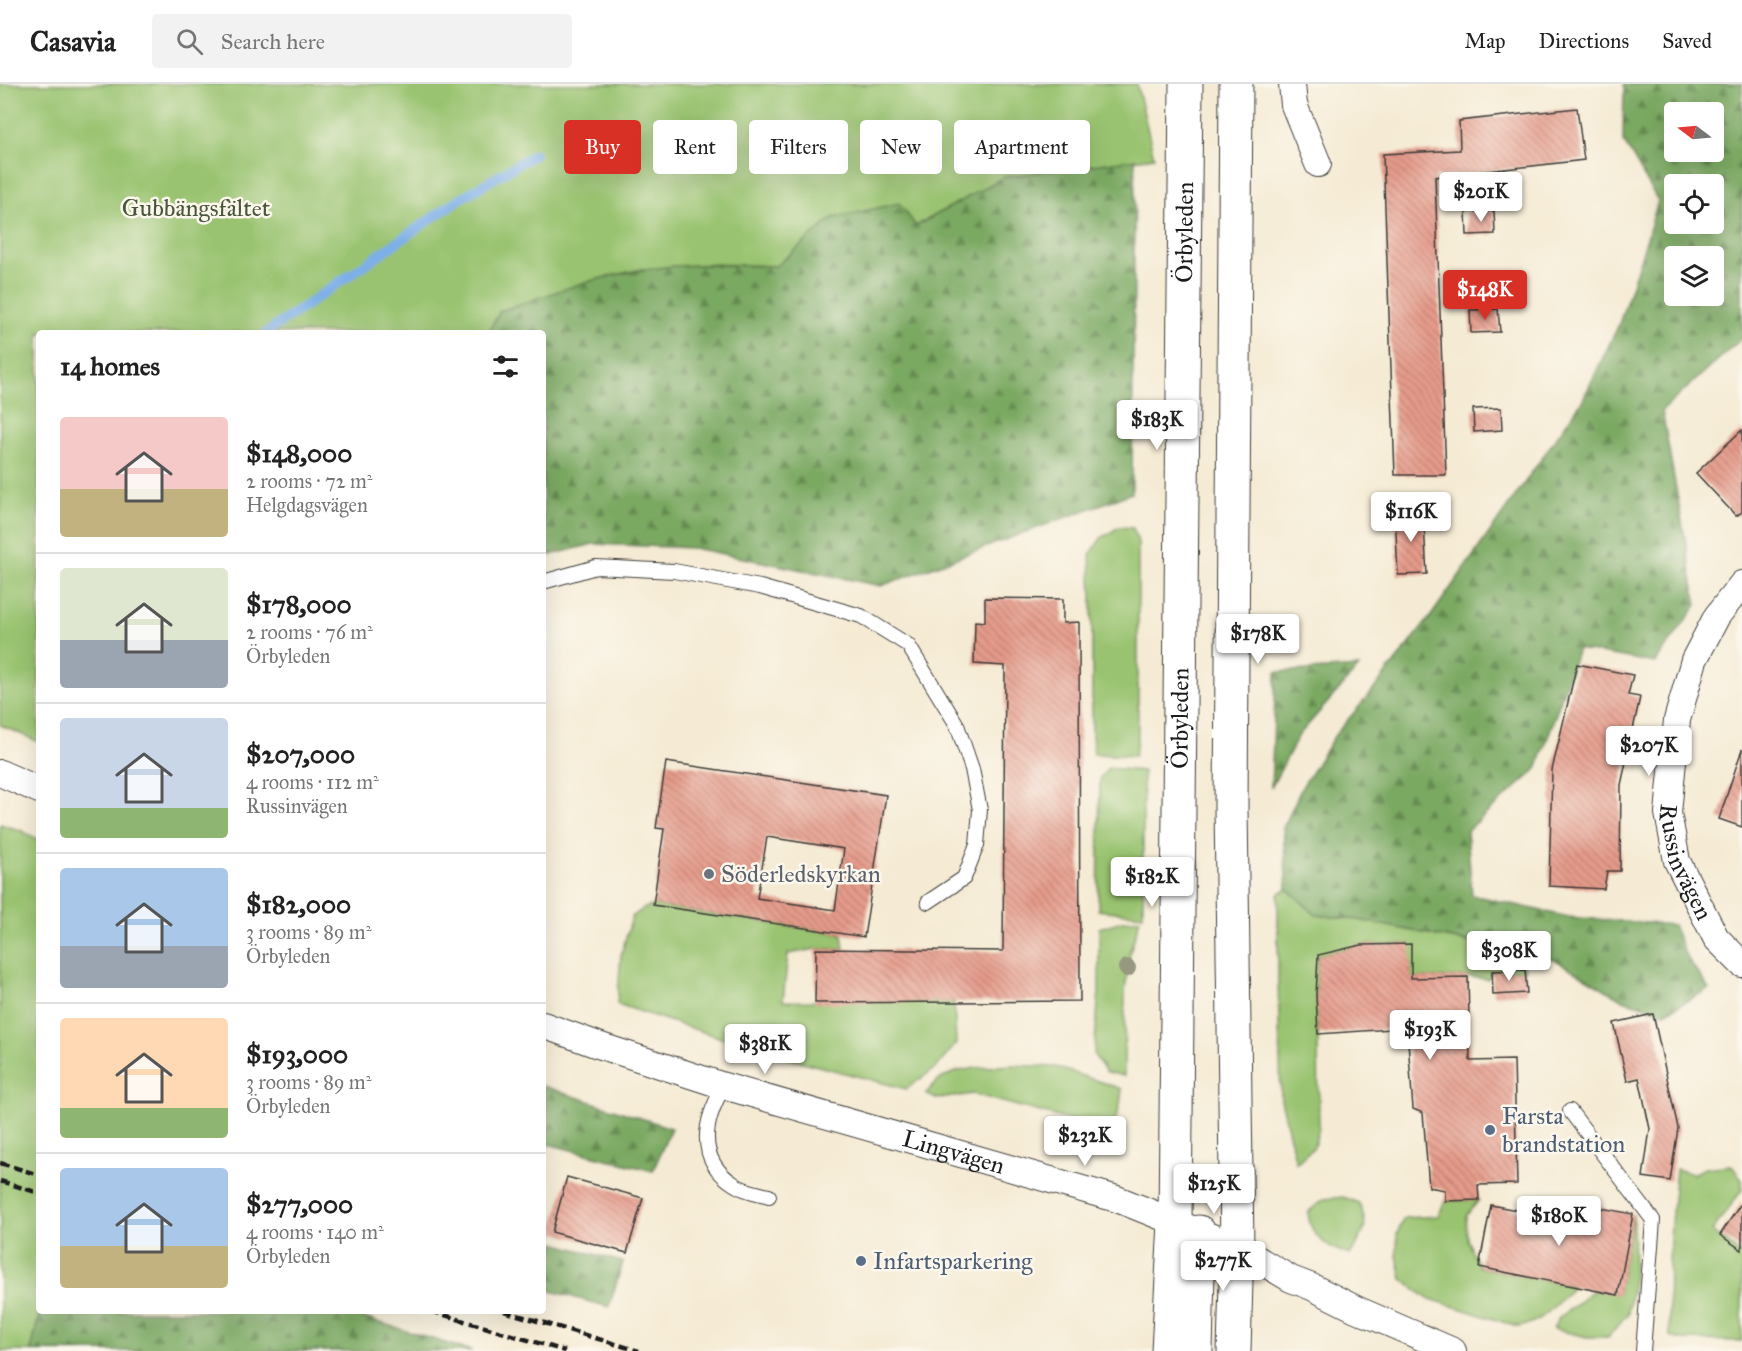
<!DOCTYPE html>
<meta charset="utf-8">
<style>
:root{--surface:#fff;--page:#f2f2f2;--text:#222;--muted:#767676;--line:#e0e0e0;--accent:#d93025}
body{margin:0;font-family:"IM FELL Great Primer",serif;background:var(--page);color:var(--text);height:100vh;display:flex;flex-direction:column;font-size:22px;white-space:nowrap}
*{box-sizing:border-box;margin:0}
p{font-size:20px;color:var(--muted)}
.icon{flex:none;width:33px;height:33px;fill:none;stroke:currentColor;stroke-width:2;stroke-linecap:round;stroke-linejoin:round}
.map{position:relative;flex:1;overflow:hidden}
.drawer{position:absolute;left:36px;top:246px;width:510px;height:984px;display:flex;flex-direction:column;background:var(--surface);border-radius:6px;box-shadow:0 6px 24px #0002}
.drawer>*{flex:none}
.banner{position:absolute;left:564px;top:36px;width:570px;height:54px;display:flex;gap:12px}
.needle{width:39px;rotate:286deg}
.tools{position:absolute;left:1664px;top:18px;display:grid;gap:12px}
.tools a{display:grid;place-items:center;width:60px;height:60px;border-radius:6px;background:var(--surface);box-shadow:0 6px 24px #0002;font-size:30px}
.price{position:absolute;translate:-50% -51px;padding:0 14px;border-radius:6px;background:#fff;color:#222;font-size:20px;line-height:39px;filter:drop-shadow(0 2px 3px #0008)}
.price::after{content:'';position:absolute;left:50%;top:36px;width:18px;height:14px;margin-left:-9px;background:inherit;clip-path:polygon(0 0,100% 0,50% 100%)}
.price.active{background:var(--accent);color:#fff}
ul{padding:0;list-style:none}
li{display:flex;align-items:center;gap:18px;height:150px;padding:0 24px}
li+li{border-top:2px solid var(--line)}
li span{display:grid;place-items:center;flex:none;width:168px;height:120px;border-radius:6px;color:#555}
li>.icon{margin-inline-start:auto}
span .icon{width:72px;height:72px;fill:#fffc;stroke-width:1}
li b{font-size:26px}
h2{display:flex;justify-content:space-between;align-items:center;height:72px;padding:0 24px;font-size:26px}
.chip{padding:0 21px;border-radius:6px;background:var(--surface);box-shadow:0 6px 24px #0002;font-size:21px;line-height:54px}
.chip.active{background:var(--accent);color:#fff}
header{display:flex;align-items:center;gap:36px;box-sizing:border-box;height:84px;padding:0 30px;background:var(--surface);border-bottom:2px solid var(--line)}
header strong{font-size:28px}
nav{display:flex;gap:33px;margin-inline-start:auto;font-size:21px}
.search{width:420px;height:54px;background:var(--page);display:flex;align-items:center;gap:15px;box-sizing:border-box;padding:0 21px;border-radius:6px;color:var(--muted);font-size:22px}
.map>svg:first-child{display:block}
.green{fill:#99c370;stroke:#5a7046;stroke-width:1.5}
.forest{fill:url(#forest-firs);stroke:#4b623f;stroke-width:1.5;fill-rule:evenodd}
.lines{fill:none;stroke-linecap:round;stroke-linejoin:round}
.stream{stroke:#7dafe9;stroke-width:10}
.building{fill:url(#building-back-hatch);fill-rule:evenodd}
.lane-casing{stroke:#3d3b38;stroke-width:16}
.street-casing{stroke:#3d3b38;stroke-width:28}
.secondary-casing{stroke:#3d3b38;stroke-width:35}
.lane{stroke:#fff;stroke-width:14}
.street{stroke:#fff;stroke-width:26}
.secondary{stroke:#fff;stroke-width:33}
.rail{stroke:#1c1c1c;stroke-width:4.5;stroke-dasharray:9 4.5;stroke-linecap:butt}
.tree{fill:#96997f}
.worship-dot{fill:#6b7280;stroke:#fbf7ec;stroke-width:2}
.service-dot{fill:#5c6f8a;stroke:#fbf7ec;stroke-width:2}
.labels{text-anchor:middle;stroke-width:5;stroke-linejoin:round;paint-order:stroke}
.park-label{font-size:24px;fill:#485639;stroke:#fbf7ec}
.street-label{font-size:24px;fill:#1c1c1c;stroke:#fbf7ec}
.worship-label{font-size:24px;fill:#5b616d;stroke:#fbf7ec;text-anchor:start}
.service-label{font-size:24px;fill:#4e5e75;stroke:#fbf7ec;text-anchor:start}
</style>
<header>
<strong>Casavia</strong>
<div class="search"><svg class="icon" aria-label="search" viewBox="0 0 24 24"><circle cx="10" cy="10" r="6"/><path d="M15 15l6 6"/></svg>Search here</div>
<nav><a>Map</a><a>Directions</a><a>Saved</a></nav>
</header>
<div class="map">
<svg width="1742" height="1267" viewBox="0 0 1742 1267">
<defs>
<pattern id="forest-firs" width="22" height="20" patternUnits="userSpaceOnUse" patternTransform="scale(1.5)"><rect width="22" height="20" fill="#7aa962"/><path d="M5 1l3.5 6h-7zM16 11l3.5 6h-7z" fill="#638950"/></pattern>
<pattern id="building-back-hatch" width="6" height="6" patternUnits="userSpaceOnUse" patternTransform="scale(1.5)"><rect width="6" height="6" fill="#e69b8b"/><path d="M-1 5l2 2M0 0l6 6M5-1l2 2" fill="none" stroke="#ba7e71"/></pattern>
</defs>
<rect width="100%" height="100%" fill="#fbf7ec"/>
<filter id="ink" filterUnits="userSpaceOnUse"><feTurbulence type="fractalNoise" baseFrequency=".0167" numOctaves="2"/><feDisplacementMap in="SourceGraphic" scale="12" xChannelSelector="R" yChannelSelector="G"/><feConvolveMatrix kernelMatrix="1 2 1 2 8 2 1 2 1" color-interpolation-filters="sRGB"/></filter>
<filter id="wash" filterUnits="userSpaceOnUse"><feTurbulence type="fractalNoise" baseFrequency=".008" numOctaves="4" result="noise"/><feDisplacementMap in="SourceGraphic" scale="24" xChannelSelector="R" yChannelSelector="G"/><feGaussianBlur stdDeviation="1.35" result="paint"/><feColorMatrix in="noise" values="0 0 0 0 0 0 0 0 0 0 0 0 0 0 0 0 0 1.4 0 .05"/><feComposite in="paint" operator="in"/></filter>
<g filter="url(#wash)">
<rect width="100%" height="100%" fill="#f5ebd4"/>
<!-- green -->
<path class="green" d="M 0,0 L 1137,0 L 1154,73 L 1004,93 L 916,142 L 798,164 L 776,182 L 712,180 L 642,185 L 583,199 L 500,227 L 488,249 L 39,249 L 39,658 L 0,641 Z
M 1119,443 L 1133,444 L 1138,458 L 1138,648 L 1135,672 L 1094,670 L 1092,652 L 1092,510 L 1090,471 L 1101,454 Z
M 1108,684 L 1143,687 L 1143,831 L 1098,826 L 1100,694 Z
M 0,740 L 22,747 L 39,756 L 40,1227 L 34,1253 L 81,1267 L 0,1267 Z
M 1287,805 L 1316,831 L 1359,836 L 1520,869 L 1525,886 L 1492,887 L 1488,895 L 1468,893 L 1411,894 L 1410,860 L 1361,861 L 1318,871 L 1316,911 L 1318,950 L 1319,1044 L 1314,1063 L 1296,1079 L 1281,1016 L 1278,896 L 1278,810 Z
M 653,821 L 842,850 L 844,865 L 816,865 L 788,870 L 783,917 L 954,918 L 956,960 L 937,983 L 906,1005 L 764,968 L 617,920 L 621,871 L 632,833 L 643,825 Z
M 1140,835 L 1130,868 L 1125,908 L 1124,992 L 1106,988 L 1094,971 L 1099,907 L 1099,844 L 1122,837 Z
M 1012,981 L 1056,983 L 1122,1005 C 1121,1019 1119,1031 1112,1042 L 1092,1042 L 973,1010 L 936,1015 L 926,1010 C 945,981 981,984 1012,981 Z
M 1731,1081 L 1742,1095 L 1742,1106 L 1712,1147 L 1742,1171 L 1742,1257 L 1680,1256 L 1670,1252 C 1666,1197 1670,1140 1676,1085 L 1693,1090 L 1705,1084 Z
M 1343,1113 L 1359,1119 C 1370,1144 1364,1148 1350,1171 C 1328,1164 1309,1153 1308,1128 L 1324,1115 Z
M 1479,1116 L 1466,1132 L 1467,1155 L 1479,1183 L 1573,1202 C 1558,1219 1541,1240 1518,1243 L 1427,1214 L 1402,1195 L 1397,1172 L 1397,1150 L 1404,1134 L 1438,1132 L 1445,1117 Z
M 1633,1130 L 1634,1192 L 1628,1229 L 1608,1253 L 1587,1253 L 1553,1245 L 1559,1234 L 1594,1206 L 1618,1210 Z"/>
<!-- forest -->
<path class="forest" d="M 1624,0 L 1742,0 L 1742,254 L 1662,327 L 1697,521 L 1655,579 L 1578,565 L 1537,685 L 1467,747 L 1472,811 L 1569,833 L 1673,841 L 1686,872 L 1709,905 L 1665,929 L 1623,916 L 1554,875 L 1359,836 L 1316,831 L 1287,805 L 1283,744 L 1302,703 L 1335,651 L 1374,605 L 1428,536 L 1582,317 L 1619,240 L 1643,167 L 1658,117 L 1623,56 ZM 1674,28 L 1713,28 L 1713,68 L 1674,68 ZM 1674,100 L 1713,100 L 1713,140 L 1674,140 ZM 1713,172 L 1713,212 L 1674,212 L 1674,172 Z
M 1135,75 L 1132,409 L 881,502 L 693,464 L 593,460 L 543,473 L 543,249 L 488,249 L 500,227 C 547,211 593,193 642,186 C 686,179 731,181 776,182 L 833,134 L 899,119 L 916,142 L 1004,93 Z
M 1359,583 L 1299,651 L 1271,704 L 1276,588 Z
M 543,1002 L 671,1044 L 653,1087 L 548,1060 L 543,1077 Z
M 543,1156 L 623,1178 L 609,1223 L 543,1205 Z
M 40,1227 L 342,1227 L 472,1267 L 31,1267 Z"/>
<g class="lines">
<!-- stream -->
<path class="stream" d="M 266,249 L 458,116 L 535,70"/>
</g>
<g id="blocks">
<!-- building -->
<path class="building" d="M 1577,24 L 1584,76 L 1435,93 L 1446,391 L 1395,391 L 1383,70 L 1460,66 L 1459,37 Z
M 1494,127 L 1495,150 L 1467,151 L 1466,128 Z
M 1498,225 L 1500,248 L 1471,249 L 1470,226 Z
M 1501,324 L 1502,346 L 1474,348 L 1473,325 Z
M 1742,346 L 1742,428 L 1736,432 L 1696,389 Z
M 1423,426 L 1427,490 L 1398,491 L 1395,428 Z
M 985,514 L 1063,515 L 1063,539 L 1079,538 L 1080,917 L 815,919 L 816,865 L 1003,867 L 1005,582 L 974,580 L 975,537 L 985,538 Z
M 1577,580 L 1633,591 L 1628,611 L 1640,613 L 1621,701 L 1620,787 L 1607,787 L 1604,805 L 1549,802 L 1552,686 Z
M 1742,665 L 1742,743 L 1719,735 Z
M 666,678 L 886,711 L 864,853 L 653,821 L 664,745 L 656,744 ZM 767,753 L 844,765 L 835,826 L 757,814 Z
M 1411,860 L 1411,894 L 1468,893 L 1470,977 L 1514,976 L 1517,1100 L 1478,1101 L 1479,1116 L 1445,1117 L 1445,1106 L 1429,1103 L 1423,1029 L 1413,1025 L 1407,944 L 1318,950 L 1316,911 L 1318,871 L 1361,861 Z
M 1525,886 L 1527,909 L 1493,911 L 1492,887 Z
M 1653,930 L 1678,1044 L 1670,1097 L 1643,1093 L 1650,1045 L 1639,994 L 1627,997 L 1614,939 Z
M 567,1093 L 643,1114 L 627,1169 L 552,1148 Z
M 1742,1118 L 1742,1166 L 1720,1151 Z
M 1491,1121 L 1587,1140 L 1591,1122 L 1633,1130 L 1618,1211 L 1479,1183 Z"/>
</g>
</g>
<g filter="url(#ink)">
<use href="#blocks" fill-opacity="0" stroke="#3d3b38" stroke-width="1.5"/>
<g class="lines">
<defs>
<path id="lane" d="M 543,498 L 596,483 L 674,487 L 760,503 L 861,532 L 908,561 L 957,641 L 972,685 L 980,726 L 977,761 L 964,794 L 928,818
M 724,1002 C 704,1036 695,1075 734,1100 C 743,1107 758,1109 769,1112
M 1570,1027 L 1653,1136 L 1643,1267"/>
<g id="street">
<path d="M 1292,0 L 1294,21 L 1318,80"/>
<path id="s1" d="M 1742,500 L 1717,532 L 1694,576 L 1677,636 L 1668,729 L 1677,777 L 1716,854 L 1742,880"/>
<path d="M 0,689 L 39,706"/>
<path id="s2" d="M 543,941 L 598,961 L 724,1002 L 1117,1115 L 1237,1163 L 1291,1195 L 1312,1203 L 1356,1225 L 1453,1267"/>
</g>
<g id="secondary">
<path id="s3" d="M 1168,1267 L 1175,1139 L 1186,0"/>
<path d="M 1196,1267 L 1199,1148"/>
<path d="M 1234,1267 L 1237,1163 L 1231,723 L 1236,0"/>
</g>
</defs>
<!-- lane casing -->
<use href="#lane" class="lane-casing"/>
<!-- street casing -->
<use href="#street" class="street-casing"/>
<!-- secondary casing -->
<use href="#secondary" class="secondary-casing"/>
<!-- lane -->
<use href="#lane" class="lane"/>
<!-- street -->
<use href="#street" class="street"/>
<!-- secondary -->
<use href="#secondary" class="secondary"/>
<!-- rail -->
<path class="rail" d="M 0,1079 L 39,1091
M 0,1097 L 39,1109
M 431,1227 L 565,1267
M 504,1227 L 639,1267"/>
</g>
<!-- trees -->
<circle class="tree" cx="1127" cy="884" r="9"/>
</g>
<!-- markers -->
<circle class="worship-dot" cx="709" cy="790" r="6"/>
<g class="service-dot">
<circle cx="1490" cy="1046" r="6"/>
<circle cx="861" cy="1177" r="6"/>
</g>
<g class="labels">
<!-- park labels -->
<g class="park-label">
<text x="196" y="132">Gubbängsfältet</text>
</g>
<!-- street labels -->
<g class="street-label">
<text dy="8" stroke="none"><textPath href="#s3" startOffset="1119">Örbyleden</textPath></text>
<text dy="8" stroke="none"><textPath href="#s3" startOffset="633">Örbyleden</textPath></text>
<text dy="8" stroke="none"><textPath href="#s1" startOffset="298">Russinvägen</textPath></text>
<text dy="8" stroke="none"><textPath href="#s2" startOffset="430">Lingvägen</textPath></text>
</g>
<!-- worship labels -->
<g class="worship-label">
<text x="721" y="798">Söderledskyrkan</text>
</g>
<!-- service labels -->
<g class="service-label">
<text x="1502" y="1040">Farsta<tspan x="1502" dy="28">brandstation</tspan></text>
<text x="873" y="1185">Infartsparkering</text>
</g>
</g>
</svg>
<div class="tools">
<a><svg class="needle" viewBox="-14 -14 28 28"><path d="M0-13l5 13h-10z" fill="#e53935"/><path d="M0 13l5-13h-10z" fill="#767676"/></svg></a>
<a><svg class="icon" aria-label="locate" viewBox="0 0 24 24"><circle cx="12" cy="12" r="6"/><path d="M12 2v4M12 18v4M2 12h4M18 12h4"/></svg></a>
<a><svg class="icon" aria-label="layers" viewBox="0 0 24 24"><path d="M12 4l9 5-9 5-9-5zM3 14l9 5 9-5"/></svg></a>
</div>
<b class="price" style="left:1481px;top:139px">$201K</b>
<b class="price active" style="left:1485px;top:237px">$148K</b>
<b class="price" style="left:1157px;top:367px">$183K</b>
<b class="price" style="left:1411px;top:459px">$116K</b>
<b class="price" style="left:1258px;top:581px">$178K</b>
<b class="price" style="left:1649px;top:693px">$207K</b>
<b class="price" style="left:1152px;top:824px">$182K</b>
<b class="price" style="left:1509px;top:898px">$308K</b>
<b class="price" style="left:1430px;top:977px">$193K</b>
<b class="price" style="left:765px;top:991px">$381K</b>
<b class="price" style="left:1085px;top:1083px">$232K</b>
<b class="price" style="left:1214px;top:1131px">$125K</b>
<b class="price" style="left:1559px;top:1163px">$180K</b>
<b class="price" style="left:1223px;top:1208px">$277K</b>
<div class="banner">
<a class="chip active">Buy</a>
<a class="chip">Rent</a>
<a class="chip">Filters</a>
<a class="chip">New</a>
<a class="chip">Apartment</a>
</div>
<section class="drawer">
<h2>14 homes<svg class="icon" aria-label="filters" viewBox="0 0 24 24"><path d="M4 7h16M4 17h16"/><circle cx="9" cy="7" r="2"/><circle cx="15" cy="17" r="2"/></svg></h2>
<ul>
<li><span style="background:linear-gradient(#f6c9c9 60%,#c2b280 0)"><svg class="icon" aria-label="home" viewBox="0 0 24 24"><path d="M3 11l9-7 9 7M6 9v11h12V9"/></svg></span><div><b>$148,000</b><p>2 rooms · 72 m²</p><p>Helgdagsvägen</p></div></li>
<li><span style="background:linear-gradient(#dfe7d0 60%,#9aa5b1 0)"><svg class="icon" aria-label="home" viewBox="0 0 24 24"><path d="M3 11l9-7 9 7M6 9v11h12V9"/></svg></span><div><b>$178,000</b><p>2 rooms · 76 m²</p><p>Örbyleden</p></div></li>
<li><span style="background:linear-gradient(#c9d6e8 75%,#8fb573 0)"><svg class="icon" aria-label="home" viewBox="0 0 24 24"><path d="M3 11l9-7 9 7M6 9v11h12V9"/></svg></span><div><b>$207,000</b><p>4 rooms · 112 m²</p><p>Russinvägen</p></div></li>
<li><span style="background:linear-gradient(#a9c7e8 65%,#9aa5b1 0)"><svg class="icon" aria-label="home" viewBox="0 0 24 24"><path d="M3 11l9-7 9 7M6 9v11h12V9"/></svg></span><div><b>$182,000</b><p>3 rooms · 89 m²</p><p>Örbyleden</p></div></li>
<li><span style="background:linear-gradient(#ffd9b3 75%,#8fb573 0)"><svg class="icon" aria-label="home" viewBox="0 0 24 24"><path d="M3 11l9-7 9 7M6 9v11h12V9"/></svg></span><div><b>$193,000</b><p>3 rooms · 89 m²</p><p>Örbyleden</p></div></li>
<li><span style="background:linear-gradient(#a9c7e8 65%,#c2b280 0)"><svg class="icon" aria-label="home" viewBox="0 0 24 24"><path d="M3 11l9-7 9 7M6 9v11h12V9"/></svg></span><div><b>$277,000</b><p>4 rooms · 140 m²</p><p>Örbyleden</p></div></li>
</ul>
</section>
</div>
